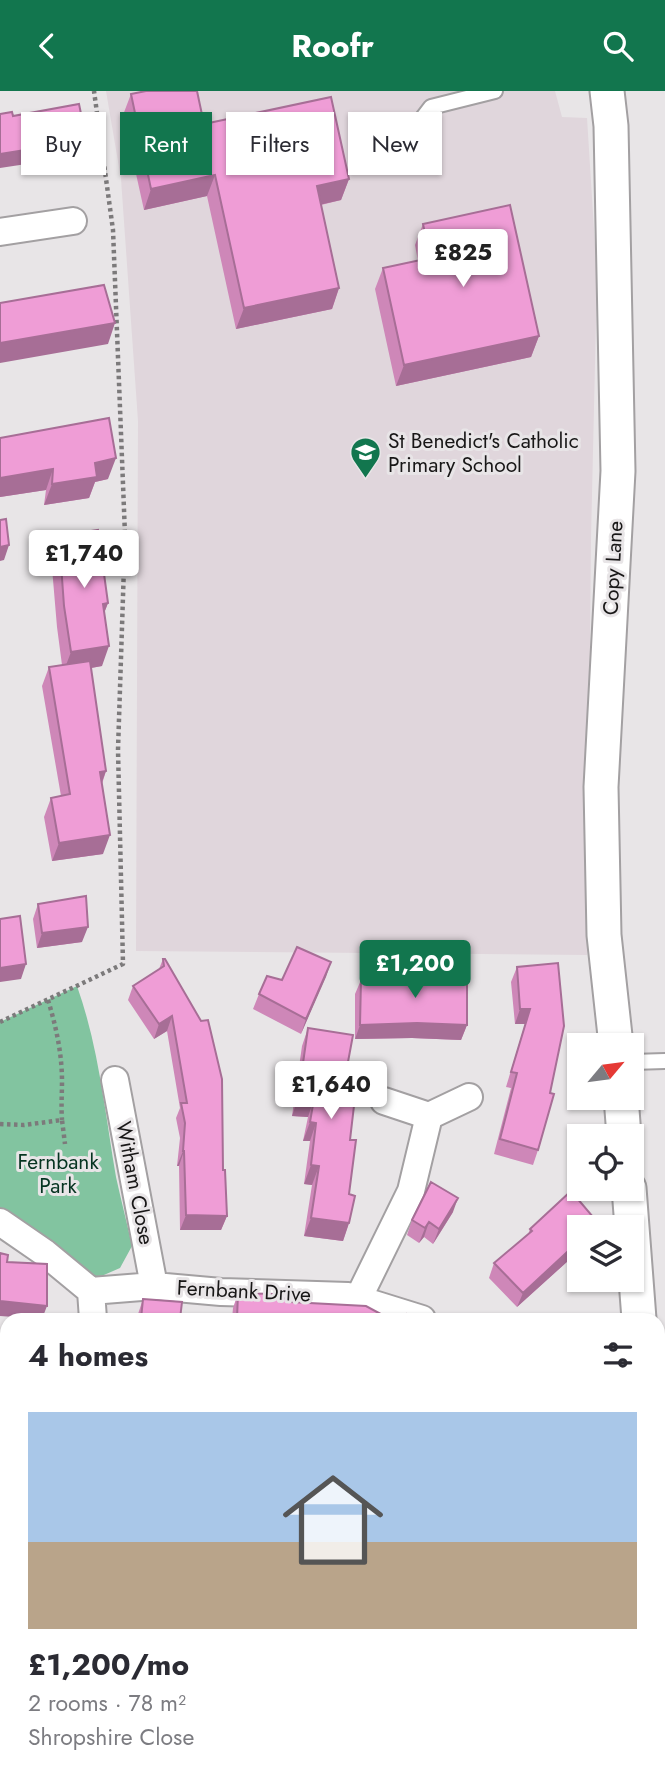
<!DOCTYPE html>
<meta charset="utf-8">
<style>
:root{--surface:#fff;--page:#f2f2f3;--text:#2b2b33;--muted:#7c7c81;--line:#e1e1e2;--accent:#12764e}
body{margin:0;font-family:Jost,sans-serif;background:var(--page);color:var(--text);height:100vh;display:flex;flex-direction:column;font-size:26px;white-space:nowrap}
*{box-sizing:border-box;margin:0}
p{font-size:23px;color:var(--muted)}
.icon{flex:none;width:38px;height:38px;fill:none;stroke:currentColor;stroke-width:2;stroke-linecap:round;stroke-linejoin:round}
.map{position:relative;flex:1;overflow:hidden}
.sheet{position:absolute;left:0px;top:1222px;width:665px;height:471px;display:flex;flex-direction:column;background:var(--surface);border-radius:21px 21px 0 0;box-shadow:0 2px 5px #0004}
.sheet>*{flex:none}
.top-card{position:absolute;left:21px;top:21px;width:623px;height:63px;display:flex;gap:14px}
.needle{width:46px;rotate:61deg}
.controls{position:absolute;left:567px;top:942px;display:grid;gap:14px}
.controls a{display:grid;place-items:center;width:77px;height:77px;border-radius:0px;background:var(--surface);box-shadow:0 2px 5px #0004;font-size:35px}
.price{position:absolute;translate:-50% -60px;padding:0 16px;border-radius:7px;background:#fff;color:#222;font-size:23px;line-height:46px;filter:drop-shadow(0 2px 4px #0008)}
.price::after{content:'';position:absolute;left:50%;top:42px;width:21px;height:16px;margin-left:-10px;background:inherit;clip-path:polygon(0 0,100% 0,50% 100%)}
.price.current{background:var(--accent);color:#fff}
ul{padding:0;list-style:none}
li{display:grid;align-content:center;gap:14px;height:371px;padding:0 28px}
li+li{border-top:2px solid var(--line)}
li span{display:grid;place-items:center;height:217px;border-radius:0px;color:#555}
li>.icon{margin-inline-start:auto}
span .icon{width:126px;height:126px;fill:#fffc;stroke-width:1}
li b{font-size:30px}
h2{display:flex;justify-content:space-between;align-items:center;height:84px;padding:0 28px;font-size:30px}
.chip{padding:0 24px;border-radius:0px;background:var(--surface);box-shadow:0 2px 5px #0004;font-size:24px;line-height:63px}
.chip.current{background:var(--accent);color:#fff}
header{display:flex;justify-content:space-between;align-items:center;height:91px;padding:0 28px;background:var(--accent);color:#fff;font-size:32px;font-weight:700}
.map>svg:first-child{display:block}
.built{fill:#e0d6dc}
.green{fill:#82c4a0}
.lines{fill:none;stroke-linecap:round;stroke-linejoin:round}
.service-casing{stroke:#a3a0a2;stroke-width:18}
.minor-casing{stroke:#a3a0a2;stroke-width:30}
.tertiary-casing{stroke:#a3a0a2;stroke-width:37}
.path{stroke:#7c7a7b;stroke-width:4.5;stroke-dasharray:3.5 3.5;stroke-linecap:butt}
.service{stroke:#fff;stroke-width:14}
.minor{stroke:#fff;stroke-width:26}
.tertiary{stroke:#fff;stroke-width:33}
.wall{fill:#ce87b8}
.shaded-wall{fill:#a76e96}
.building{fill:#ef9dd6;stroke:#a76e96;stroke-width:2}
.labels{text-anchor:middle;stroke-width:6;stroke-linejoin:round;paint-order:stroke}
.poi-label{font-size:21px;fill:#181717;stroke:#e8e5e7;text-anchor:start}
.street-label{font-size:21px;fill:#181717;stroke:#e8e5e7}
.park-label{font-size:21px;fill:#063421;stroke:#e8e5e7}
</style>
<header><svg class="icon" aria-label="back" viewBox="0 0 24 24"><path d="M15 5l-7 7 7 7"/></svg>Roofr<svg class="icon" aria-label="search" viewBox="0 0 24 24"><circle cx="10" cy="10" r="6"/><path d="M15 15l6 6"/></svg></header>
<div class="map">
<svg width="665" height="1692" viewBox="0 0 665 1692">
<rect width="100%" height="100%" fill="#e8e5e7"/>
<!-- built -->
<path class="built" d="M 106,0 L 555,0 L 562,26 L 587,27 L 597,186 L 591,447 L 587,864 L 136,860 L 138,330 L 121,88 Z"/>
<!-- green -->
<path class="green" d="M 77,895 C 99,957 105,1022 116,1086 C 121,1109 127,1132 132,1155 L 120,1177 L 97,1187 C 90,1184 82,1181 76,1177 C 49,1158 33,1130 0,1117 L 0,931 Z"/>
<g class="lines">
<defs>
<path id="service" d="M 389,71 L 431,16 L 495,0
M 632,971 L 665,970"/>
<path id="minor" d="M 0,141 L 73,130
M 115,989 L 154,1195
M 384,1010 L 429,1025 L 469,1006
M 0,1131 L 45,1162 L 91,1200
M 358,1208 L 411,1100 L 429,1025
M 93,1228 L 91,1200 L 154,1195 L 221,1201 L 348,1205 L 422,1228
M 0,1452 L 7,1451
M 81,1685 L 95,1692
M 0,1689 L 7,1684"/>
<path id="tertiary" d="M 607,0 L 611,35 L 618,380 L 601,696 L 604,844 L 616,954
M 621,1006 L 624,1045
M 629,1097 L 639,1228
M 658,1347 L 665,1386"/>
</defs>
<!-- service casing -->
<use href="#service" class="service-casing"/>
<!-- minor casing -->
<use href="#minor" class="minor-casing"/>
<!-- tertiary casing -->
<use href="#tertiary" class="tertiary-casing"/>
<!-- path -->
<path class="path" d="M 48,909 C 56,935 62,963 62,990 C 62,1003 61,1015 62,1029
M 0,931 L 123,873 L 118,659 L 125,444 L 113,139 L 94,0
M 0,1033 L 24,1034 L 62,1029 L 65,1053"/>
<!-- service -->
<use href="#service" class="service"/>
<!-- minor -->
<use href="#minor" class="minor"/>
<!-- tertiary -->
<use href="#tertiary" class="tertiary"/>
</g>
<!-- wall -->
<path class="wall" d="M 131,3 L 204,33 L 349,88 L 341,109 L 321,114 L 339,197 L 332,218 L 236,238 L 207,105 L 144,119 L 123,24 Z
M 423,133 L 539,245 L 531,266 L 396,295 L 375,198 L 383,177 L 418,170 L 415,154 Z
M 0,347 L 108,388 L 95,391 L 89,407 L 44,414 L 46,399 L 0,406 Z
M 59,445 L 108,512 L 104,522 L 102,575 L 91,577 L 106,680 L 102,693 L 103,763 L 52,770 L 44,726 L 51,707 L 61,705 L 42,595 L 49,576 L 62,574 L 57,536 L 51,465 Z
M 38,813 L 82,851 L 37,857 L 33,828 Z
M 163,868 L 223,1079 L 227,1125 L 221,1139 L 180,1139 L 179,1075 L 177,1075 L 180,1047 L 176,1027 L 180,1017 L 167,940 L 154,948 L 128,909 L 133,895 L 159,878 Z
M 331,871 L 301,943 L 253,918 L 259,903 L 282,889 Z
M 558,872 L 538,1059 L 533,1074 L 494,1063 L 511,997 L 506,996 L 525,933 L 515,933 L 511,891 L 517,876 Z
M 424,882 L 467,934 L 461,949 L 412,947 L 355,948 L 355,903 L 361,889 L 421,888 Z
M 308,937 L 345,987 L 350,1049 L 349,1103 L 349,1132 L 343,1150 L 304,1145 L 312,1094 L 304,1093 L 310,1050 L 303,1050 L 308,1026 L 292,1025 L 302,955 Z
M 453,1121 L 433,1153 L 424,1146 L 419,1152 L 407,1144 L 412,1129 Z
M 579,1136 L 579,1160 L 517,1216 L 489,1187 L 494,1172 L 528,1144 L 530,1138 Z
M 238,1202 L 291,1211 L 390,1228 L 232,1228 L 233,1217 Z
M 143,1208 L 180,1228 L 137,1228 L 138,1223 Z
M 0,1452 L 7,1452 L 7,1510 L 0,1509 Z"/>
<!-- shaded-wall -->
<path class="shaded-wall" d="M 87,52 L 81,67 L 33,73 L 38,58 Z
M 38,57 L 33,72 L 0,77 L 0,63 Z
M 215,84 L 207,105 L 144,119 L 151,98 Z
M 349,88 L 341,109 L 310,116 L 317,95 Z
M 339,197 L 332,218 L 236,238 L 244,217 Z
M 115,232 L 108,253 L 0,272 L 0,252 Z
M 539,245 L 531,266 L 396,295 L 404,274 Z
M 116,367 L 108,388 L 95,391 L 89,407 L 44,414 L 52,393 L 95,372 Z
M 53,378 L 46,399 L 0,406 L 0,387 Z
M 9,454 L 4,469 L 0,470 L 0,456 Z
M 108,512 L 100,533 L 103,513 Z
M 109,555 L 102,575 L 63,582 L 71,561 Z
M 106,680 L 99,699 L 100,681 Z
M 110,744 L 103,763 L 52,770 L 59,752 Z
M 88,836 L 82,851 L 37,857 L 42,842 Z
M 331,871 L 326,886 L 301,943 L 306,928 Z
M 26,873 L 21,888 L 0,891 L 0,877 Z
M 520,918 L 530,918 L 525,933 L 515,933 Z
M 172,925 L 167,940 L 154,948 L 159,933 Z
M 417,932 L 467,934 L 461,949 L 412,947 L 355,948 L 360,934 Z
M 298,1007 L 314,1008 L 308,1026 L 292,1025 Z
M 310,1031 L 316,1032 L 310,1050 L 303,1050 Z
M 183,1060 L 184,1060 L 179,1075 L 177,1075 Z
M 311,1074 L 319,1075 L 312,1094 L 304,1093 Z
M 458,1107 L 453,1121 L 433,1153 L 439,1138 Z
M 186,1124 L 227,1125 L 221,1139 L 180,1139 Z
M 311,1127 L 349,1132 L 343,1150 L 304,1145 Z
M 429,1131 L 424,1146 L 419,1152 L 425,1137 Z
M 579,1150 L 579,1160 L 517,1216 L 523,1202 Z
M 0,1210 L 47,1215 L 42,1228 L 0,1225 Z
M 7,1623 L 7,1635 L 0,1639 L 0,1627 Z
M 283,1685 L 359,1685 L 398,1691 L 398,1692 L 296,1692 L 281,1690 Z"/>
<!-- building -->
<path class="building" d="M 146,0 L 197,0 L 204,33 L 331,6 L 349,88 L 317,95 L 339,197 L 244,217 L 215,84 L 151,98 L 131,3 Z
M 79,13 L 87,52 L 38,58 L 38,57 L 0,63 L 0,23 L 12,21 L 13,25 Z
M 510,114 L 539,245 L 404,274 L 383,177 L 430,167 L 423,133 Z
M 104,194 L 115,232 L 0,252 L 0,212 Z
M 109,327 L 116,367 L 95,372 L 97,386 L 52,393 L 53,378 L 0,387 L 0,347 Z
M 6,428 L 9,454 L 0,456 L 0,429 Z
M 98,439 L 108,512 L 103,513 L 109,555 L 71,561 L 64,515 L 59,445 Z
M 90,570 L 106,680 L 100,681 L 110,744 L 59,752 L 51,707 L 70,703 L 49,576 Z
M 86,805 L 88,836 L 42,842 L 38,813 Z
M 20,825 L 26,873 L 0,877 L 0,828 Z
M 297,856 L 331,871 L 306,928 L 259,903 L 267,885 L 282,889 Z
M 163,868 L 165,868 L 201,930 L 208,929 L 222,988 L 223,1079 L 225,1079 L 227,1125 L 186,1124 L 184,1060 L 183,1060 L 185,1032 L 181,1012 L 187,1012 L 172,925 L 159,933 L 133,895 L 164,875 Z
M 558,872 L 564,935 L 550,1002 L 554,1003 L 538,1059 L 500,1048 L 517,982 L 511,981 L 530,918 L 520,918 L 517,876 Z
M 424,882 L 467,883 L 467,934 L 417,932 L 360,934 L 361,889 L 423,888 Z
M 308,937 L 353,944 L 345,987 L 357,989 L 350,1049 L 356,1049 L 349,1103 L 355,1105 L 349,1132 L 311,1127 L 319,1075 L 311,1074 L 316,1032 L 310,1031 L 314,1008 L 298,1007 Z
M 431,1091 L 458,1107 L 439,1138 L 429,1131 L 425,1137 L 412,1129 Z
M 571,1100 L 599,1133 L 595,1136 L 579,1136 L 579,1150 L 523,1202 L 494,1172 L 532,1140 L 530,1138 Z
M 0,1162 L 8,1164 L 7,1171 L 47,1173 L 47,1215 L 0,1210 Z
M 238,1202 L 275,1203 L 274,1208 L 291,1207 L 291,1211 L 366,1215 L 390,1228 L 237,1228 Z
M 143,1208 L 182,1211 L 180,1228 L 141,1228 Z
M 407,1223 L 426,1228 L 404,1228 Z
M 0,1452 L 7,1452 L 7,1494 L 0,1493 Z
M 7,1578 L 7,1623 L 0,1627 L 0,1582 Z
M 359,1685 L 487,1685 L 484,1692 L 398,1692 L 398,1691 Z
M 542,1685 L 594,1685 L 593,1692 L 540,1692 Z"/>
<!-- icons -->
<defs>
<symbol id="school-pin" viewBox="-11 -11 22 30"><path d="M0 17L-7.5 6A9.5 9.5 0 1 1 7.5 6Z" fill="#12764e" stroke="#e8e5e7"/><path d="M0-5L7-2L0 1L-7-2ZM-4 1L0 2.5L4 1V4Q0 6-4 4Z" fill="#fff"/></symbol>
</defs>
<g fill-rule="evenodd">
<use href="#school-pin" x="348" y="344" width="35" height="47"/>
</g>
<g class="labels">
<!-- poi labels -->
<g class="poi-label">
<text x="388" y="357">St Benedict's Catholic<tspan x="388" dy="24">Primary School</tspan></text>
</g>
<!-- street labels -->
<g class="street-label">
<text transform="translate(613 477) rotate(-87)" y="7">Copy Lane</text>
<text transform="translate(135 1092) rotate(79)" y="7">Witham Close</text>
<text transform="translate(244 1200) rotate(3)" y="7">Fernbank Drive</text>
</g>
<!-- park labels -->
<g class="park-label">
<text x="58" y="1078">Fernbank<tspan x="58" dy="24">Park</tspan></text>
</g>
</g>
</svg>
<div class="controls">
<a><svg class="needle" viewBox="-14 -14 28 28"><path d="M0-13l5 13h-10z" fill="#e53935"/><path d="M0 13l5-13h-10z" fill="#7c7c81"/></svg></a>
<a><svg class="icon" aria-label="locate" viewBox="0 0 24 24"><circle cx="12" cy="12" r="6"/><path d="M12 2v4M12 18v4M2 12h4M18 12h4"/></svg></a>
<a><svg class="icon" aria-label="layers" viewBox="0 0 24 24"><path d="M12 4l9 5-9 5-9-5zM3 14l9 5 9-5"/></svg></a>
</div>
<b class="price" style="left:463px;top:198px">£825</b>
<b class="price" style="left:84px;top:499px">£1,740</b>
<b class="price current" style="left:415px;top:909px">£1,200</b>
<b class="price" style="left:331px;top:1030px">£1,640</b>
<div class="top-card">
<a class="chip">Buy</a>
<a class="chip current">Rent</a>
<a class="chip">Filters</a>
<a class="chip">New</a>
</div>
<section class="sheet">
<h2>4 homes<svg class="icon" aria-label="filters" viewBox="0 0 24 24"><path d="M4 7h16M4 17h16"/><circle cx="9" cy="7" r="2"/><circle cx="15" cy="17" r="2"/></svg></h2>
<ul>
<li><span style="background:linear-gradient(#a9c7e8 60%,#b9a48a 0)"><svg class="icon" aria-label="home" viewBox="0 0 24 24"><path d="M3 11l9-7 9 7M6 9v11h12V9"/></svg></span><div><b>£1,200/mo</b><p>2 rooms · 78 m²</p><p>Shropshire Close</p></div></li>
</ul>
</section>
</div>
